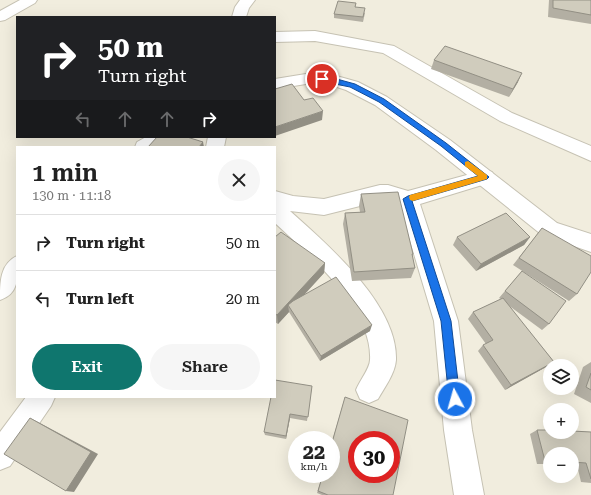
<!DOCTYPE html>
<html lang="en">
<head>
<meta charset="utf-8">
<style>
  body { margin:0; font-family:"Roboto Serif",serif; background:#f6f6f6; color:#222; height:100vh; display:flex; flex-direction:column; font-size:15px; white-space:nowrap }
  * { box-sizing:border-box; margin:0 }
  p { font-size:13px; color:#767676 }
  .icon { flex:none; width:22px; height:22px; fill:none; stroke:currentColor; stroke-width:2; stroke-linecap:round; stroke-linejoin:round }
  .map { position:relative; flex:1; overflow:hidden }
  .sheet { position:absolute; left:16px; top:146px; width:260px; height:252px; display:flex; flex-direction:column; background:#fff; border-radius:0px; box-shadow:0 4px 16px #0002 }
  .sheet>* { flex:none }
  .guide { position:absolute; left:16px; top:16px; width:260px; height:122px; border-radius:0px; box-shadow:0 4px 16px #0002; background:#202124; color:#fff; overflow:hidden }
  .controls { position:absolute; left:543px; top:359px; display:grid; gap:8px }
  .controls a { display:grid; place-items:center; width:36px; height:36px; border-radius:50%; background:#fff; box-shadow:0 4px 16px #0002; font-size:20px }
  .speed { position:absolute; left:288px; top:431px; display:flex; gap:8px; font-size:20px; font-weight:700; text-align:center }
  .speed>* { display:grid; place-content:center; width:52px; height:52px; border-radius:50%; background:#fff; box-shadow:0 4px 16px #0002; line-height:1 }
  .speed small { font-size:10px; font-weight:400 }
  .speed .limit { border:6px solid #d22; background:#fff; color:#111 }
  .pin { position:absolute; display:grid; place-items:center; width:34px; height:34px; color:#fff; margin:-17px; border:2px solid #fff; border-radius:50%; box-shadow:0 1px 4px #0007 }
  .me { position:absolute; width:44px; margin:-22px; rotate:354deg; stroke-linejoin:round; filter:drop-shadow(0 0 3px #0008) }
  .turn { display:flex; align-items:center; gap:14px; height:84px; padding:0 16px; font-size:18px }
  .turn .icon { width:52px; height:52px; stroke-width:2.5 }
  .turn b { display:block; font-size:28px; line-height:34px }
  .lanes { display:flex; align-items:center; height:38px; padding:0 16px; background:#0003; justify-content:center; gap:20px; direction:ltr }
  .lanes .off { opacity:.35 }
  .round { display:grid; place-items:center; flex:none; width:42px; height:42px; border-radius:21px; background:#f6f6f6 }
  .headline { display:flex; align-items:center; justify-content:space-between; height:68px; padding:0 16px }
  h1 { font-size:24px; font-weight:600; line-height:30px }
  .primary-button { display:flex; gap:8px; margin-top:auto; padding:8px 16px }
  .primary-button a { flex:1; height:46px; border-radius:24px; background:#0f766e; color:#fff; font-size:16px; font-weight:600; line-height:46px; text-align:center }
  .primary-button a+a { background:#f6f6f6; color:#222 }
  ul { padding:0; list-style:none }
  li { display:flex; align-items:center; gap:12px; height:56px; padding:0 16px; border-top:1px solid #e0e0e0 }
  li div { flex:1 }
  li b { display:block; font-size:15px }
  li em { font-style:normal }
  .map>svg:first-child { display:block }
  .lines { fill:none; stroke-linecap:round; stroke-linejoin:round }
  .minor-casing { stroke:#c6c2b3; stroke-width:2 }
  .major-casing { stroke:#c6c2b3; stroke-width:2 }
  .minor { fill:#fff; fill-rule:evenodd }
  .major { fill:#fff; fill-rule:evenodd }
  .wall { fill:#b3afa3 }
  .shaded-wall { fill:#928f84 }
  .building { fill:#d0ccbd; stroke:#928f84; fill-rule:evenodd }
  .route { fill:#1a73e8; stroke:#114b97 }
  .slow { fill:#f59e0b }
</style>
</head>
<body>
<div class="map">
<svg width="591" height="495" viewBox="0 0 591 495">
  <rect width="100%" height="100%" fill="#f1edde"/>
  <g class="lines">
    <defs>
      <path id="minor" d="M20,0H37L35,3L5,20L0,21V11Z
        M240,0H255L249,8L246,17H232L235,7Z
        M315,31L394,46L512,113L591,146V161L500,121L383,53L315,41L275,42V32Z
        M208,137H226L224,147H206Z
        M485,170L492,172L495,177L492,182L420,204L458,321L472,430L484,495H454L444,430L434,321L399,204L388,201H380L324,215L290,211C328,245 398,305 396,360C395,374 384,388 378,399L369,403L360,399L356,390C359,382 370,368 370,360C373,309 309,255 275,223V191L293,196L324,199L380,185H388L408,191Z
        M26,397H55L51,406L10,466L0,470V432Z"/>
      <path id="major" d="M312,73L333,75L358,82L387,97L450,140L557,223L591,234V252L542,235L436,150L375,105L346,90L331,85L312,83L275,89V79Z
        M146,137H170C163,150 148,147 135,147L137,142Z
        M17,256C17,275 21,293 0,300C0,282 0,264 17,256Z"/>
    </defs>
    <use href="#minor" class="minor-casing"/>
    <use href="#major" class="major-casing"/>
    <use href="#minor" class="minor"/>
    <use href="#major" class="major"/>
  </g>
  <path class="wall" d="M549,0H591V24L548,17Z
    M356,3L355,7L365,13L363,22L334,18V14Z
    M434,60L518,82L509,97L431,69Z
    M361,194L413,254L412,257L415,268L411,278L352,281L343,224L345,213L360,212L359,206Z
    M542,228L577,294L569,301L513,265Z
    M275,237L325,263L324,273L305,294L370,331L320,361L289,312L278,324L275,322Z
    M457,237H530L524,245L476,271L453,245Z
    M522,271L549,324L542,330L508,305L554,362L546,367L505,390L478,351L483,345L486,344L468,319L473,312L501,299L499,298Z
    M591,362V403L574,394L583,367Z
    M312,386L307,421L290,418L286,439L265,435L264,432Z
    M345,397L393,495H322L317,493L323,474H331V445Z
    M537,430L591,432V483L581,482L577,465H572V454H550V464H537L530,434Z"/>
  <path class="shaded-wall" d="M522,73L518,82L509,97L513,89Z
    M323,111L322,120L275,136V127Z
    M203,142L204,147H199Z
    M530,237L524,245L476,271L481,264Z
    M325,263L324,273L291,309L288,305L289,312L278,324L277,315Z
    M372,325L370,331L320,361L321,356Z
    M554,362L546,367L505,390L511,385Z
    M290,414V418L286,439V436Z
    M30,418L38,422L98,454L74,492L66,491Z"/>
  <path class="building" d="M553,0H591V15L553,8Z
    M338,1L356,3L355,7L365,8L363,17L334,14Z
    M445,46L522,73L513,89L434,60Z
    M292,84L304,100L313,98L323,111L275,127V89Z
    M157,137H187L203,142L199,147H148Z
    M398,192L413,254H412L415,268L354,272L345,213L365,212L361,194Z
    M506,213L530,237L481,264L457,237Z
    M542,228L591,256V272L577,294L519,258Z
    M281,232L325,263L277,315L275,314V237Z
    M522,271L566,301L549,324L505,291Z
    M336,277L372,325L321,356L288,305L293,301Z
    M503,298L554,362L511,385L483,345L493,340L473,312Z
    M591,373V390L586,387Z
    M275,380L312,386L308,417L290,414L286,436L264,432L271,397H275Z
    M345,397L408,420L393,495H328L318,491L323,474H331V446ZM357,440H391V474H357Z
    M30,418L91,452L66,491L4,454Z
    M537,430H550V432H572V431L591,432V479L586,463L572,462V454H550V461H545Z"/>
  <path class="route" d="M322,77L333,78L355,84L384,99L446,143L489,177L487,179L412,201L451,321L460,399L459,403L455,405L451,403L449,399L441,321L403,199L408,196L478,176L441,146L379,102L350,87L320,81L319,79Z"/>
  <path class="slow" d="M468,161L487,175V179L413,201L410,200L409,197L410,195L478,176L465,166V162Z"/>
</svg>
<div class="controls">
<a><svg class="icon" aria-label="layers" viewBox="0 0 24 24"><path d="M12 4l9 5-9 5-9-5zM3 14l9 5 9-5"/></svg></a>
<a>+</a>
<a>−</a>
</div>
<div class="speed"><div>22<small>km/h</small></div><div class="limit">30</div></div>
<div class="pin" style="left:322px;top:79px;background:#d93025"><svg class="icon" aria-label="arrive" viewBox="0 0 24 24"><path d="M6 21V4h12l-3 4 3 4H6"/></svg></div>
<svg class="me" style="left:455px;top:399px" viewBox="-20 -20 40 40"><circle r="17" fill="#1a73e8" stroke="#fff" stroke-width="3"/><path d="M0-11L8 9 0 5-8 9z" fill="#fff"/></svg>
<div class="guide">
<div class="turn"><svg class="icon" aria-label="right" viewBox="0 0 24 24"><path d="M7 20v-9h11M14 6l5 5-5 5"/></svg><div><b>50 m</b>Turn right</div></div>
<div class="lanes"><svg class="icon off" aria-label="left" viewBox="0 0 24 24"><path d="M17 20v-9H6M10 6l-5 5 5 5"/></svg><svg class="icon off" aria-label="ahead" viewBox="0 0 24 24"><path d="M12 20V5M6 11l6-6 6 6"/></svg><svg class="icon off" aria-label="ahead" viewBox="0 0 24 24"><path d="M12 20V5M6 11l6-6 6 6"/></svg><svg class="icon" aria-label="right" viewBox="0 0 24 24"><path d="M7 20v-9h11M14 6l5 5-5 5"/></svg></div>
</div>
<section class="sheet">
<div class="headline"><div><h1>1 min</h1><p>130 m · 11:18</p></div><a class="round"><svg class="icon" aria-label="close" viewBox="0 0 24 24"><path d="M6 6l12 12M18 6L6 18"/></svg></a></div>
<ul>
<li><svg class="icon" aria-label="right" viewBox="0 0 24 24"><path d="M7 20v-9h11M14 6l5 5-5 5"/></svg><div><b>Turn right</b></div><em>50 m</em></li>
<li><svg class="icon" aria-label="left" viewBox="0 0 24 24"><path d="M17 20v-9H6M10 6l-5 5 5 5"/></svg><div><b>Turn left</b></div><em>20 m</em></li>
</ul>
<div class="primary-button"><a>Exit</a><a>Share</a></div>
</section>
</div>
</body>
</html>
